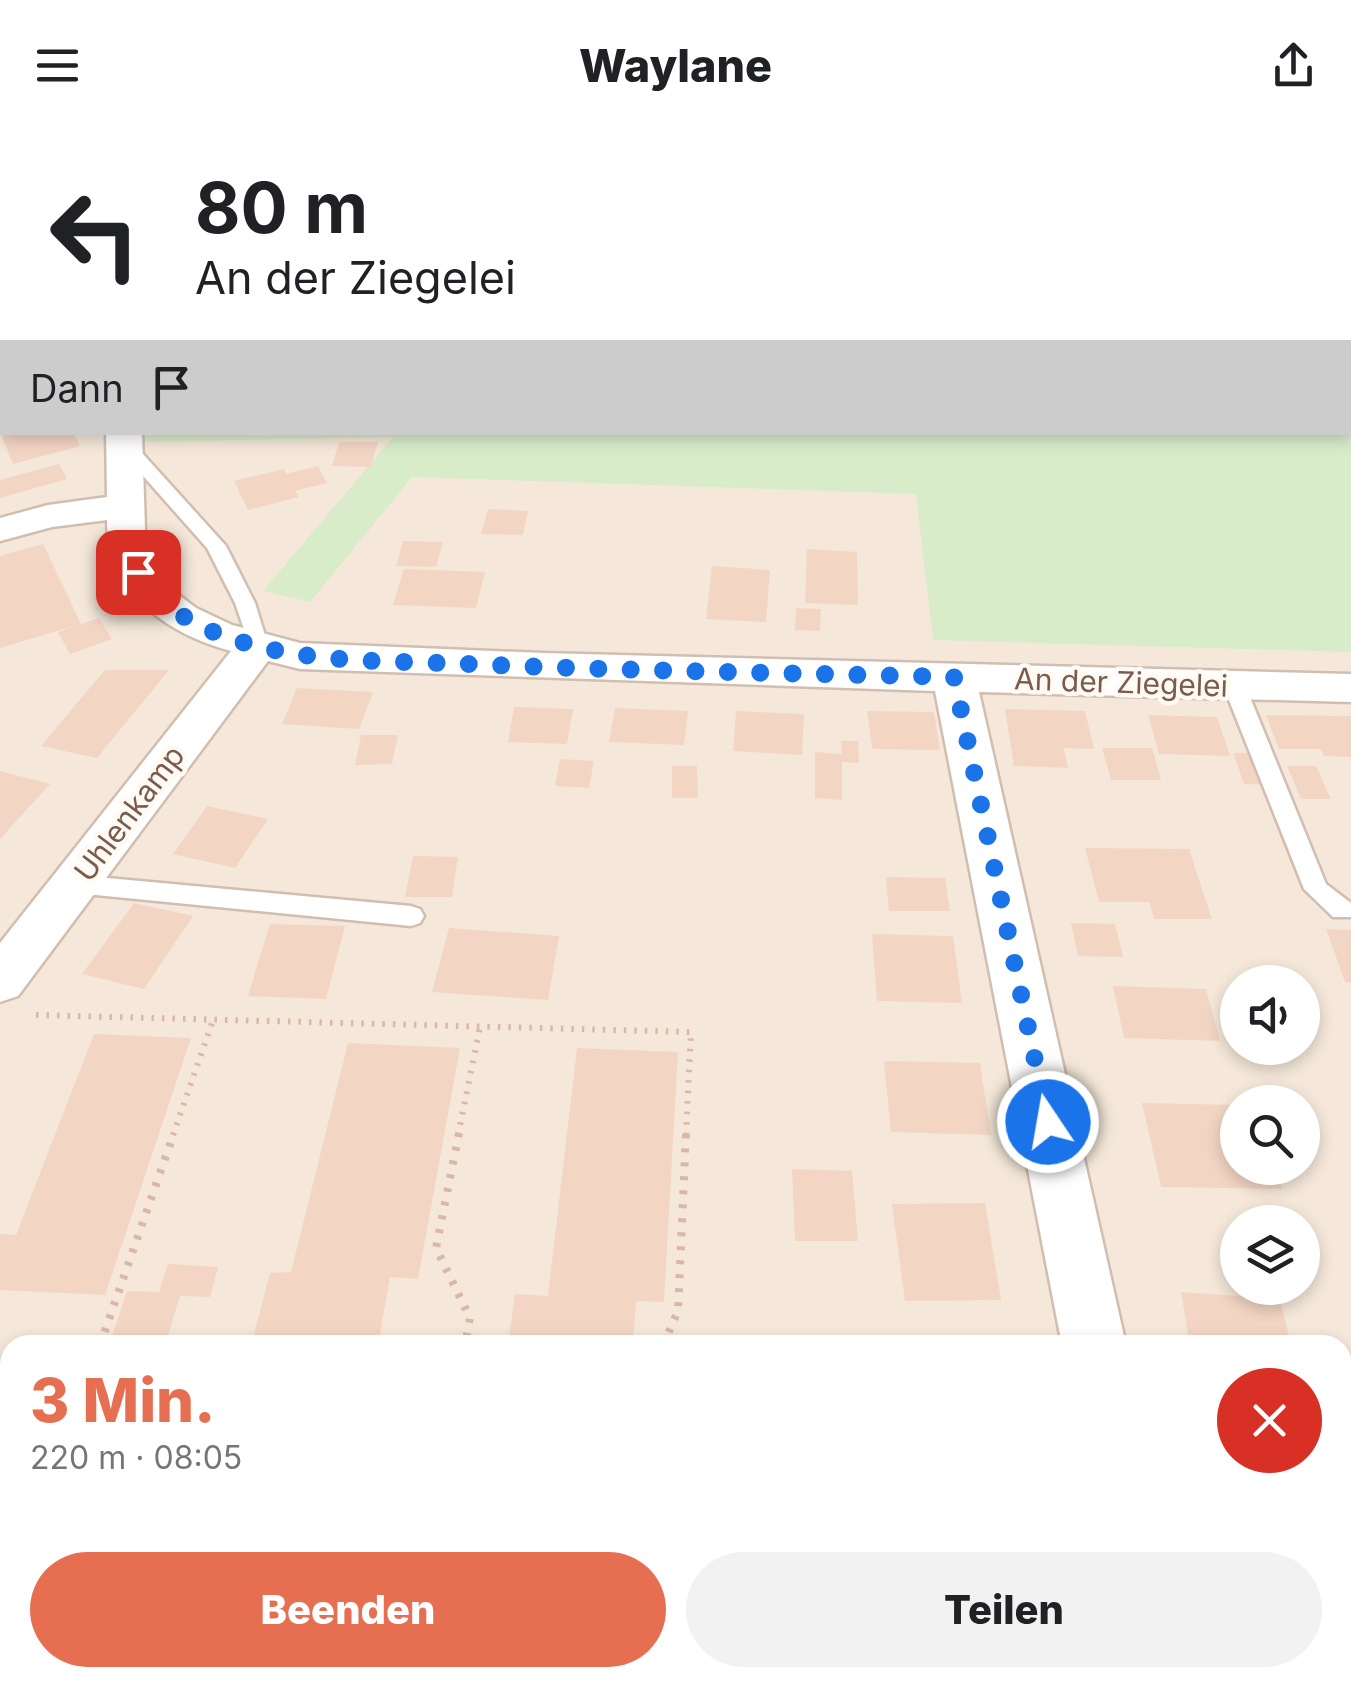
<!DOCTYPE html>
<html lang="de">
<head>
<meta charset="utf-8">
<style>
  body { margin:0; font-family:Inter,sans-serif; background:#f2f2f2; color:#202124; height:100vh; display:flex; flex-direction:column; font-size:38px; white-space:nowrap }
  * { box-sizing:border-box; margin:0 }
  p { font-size:32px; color:#757577 }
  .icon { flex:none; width:55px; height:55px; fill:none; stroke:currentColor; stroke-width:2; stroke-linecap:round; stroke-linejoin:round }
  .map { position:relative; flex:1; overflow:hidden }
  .side { position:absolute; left:0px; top:1205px; width:1352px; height:352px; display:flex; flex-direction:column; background:#fff; border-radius:30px 30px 0 0; box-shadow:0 5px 15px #0003 }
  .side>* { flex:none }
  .hud { position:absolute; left:0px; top:0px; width:1352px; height:305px; box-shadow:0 5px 15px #0003; background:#fff; color:#202124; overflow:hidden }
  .controls { position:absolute; left:1220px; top:835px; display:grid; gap:20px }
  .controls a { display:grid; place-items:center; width:100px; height:100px; border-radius:50%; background:#fff; box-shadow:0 5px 15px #0003; font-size:50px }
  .pin { position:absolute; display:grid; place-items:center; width:85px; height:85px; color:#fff; margin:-42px; border-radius:20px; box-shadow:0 5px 15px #0006 }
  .me { position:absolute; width:110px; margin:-55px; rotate:348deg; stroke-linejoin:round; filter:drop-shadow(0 0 8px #0008) }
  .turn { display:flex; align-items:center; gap:35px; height:210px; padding:0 30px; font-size:45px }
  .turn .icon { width:130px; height:130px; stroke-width:2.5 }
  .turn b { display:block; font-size:70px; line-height:85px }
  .then { display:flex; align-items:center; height:95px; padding:0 30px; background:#0003; gap:20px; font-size:38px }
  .round { display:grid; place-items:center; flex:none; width:105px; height:105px; border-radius:52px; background:#f2f2f2 }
  .overview { display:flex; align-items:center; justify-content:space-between; height:170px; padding:0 30px }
  h1 { font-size:60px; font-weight:800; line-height:75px; color:#e76f51 }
  .action { display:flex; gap:20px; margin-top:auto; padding:20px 30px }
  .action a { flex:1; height:115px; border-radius:60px; background:#e76f51; color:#fff; font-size:40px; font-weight:800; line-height:115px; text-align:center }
  .action a+a { background:#f2f2f2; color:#202124 }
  header { display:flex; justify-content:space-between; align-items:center; height:130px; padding:0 30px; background:#fff; font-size:45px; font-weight:800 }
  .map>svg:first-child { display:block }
  .residential { fill:#f5e8da; fill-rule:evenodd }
  .education { fill:#f3e8fa }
  .green { fill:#d8ecc9 }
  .building { fill:#f3d5c3 }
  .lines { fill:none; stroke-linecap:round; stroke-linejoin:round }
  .lane-casing { stroke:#d1beb0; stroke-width:5 }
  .street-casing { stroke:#d1beb0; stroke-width:5 }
  .path-far1 { stroke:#d9b8a5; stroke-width:6; stroke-dasharray:2.5 8; stroke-linecap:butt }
  .path { stroke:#d9b8a5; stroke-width:8; stroke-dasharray:4 10; stroke-linecap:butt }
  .lane { fill:#fff; fill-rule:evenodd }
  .street { fill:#fff; fill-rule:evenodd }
  .route { stroke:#1a73e8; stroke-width:18; stroke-dasharray:0 32.4 }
  .labels { text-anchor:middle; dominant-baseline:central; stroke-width:9; stroke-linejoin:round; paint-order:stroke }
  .street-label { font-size:30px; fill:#7a5c4d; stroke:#fffaf3 }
</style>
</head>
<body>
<header><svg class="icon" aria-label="menu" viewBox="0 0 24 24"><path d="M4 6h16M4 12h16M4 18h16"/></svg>Waylane<svg class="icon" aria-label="share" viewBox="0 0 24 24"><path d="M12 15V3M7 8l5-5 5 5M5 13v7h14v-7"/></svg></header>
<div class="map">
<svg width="1351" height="1557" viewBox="0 0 1351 1557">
  <rect width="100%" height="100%" fill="#fdf6ec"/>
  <path class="residential" d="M1351,47V1557H0V139L2,302H1350ZM1238,852H1302V918H1238ZM1238,972H1302V1038H1238ZM1238,1092H1302V1158H1238ZM10,1215H1342V1548H10Z"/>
  <path class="education" d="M205,0H661L201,2Z
    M731,0H1351V35L1350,2Z"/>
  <path class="green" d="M1351,275V522L933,510L916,364L412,347L310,472L263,461L393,307L142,312L137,303L1350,302Z"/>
  <path class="building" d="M0,302H73L80,316L13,334Z
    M339,312H378L371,337L332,336Z
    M59,334L67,349L0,368V350Z
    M318,336L327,353L295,361L299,367L248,380L234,351L284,339L286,344Z
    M488,379L528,381L523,405L481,404Z
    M403,411L443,412L436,437L396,436Z
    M43,414L81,494L99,488L112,509L70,524L58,502L77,495L0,518V426Z
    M807,419L857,422L858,475L805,473Z
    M712,436L770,440L766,492L706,489Z
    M404,439L485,442L476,478L393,475Z
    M796,478L821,479L820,501L795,500Z
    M105,540H169L97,628L41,616Z
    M297,558L373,562L359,599L282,594Z
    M514,577L573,579L567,614L508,612Z
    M615,578L688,581L684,615L609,612Z
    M1005,579L1085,581L1094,619L1064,618L1068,638L1014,636Z
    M736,581L804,584L802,625L733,621Z
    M867,581L934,582L940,620L872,619Z
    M1148,585L1217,587L1230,626L1159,624Z
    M1266,585L1351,586V627L1324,626L1321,619H1279Z
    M361,605H398L392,634L355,635Z
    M841,611H858L859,633L842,632V670L815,668V622L842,624Z
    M1102,618H1152L1161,650H1111Z
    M1233,623H1257L1269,655L1244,654Z
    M560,629L594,631L589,658L555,656Z
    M672,636H697L698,668H672Z
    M1287,636H1316L1331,669H1301Z
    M0,641L50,654L0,709Z
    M207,676L268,689L235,738L173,724Z
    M1085,718L1189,719L1212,789H1154L1149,772H1099Z
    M413,726L458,727L452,767H405Z
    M886,747L945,748L950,781H889Z
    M134,773L193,786L144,859L82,844Z
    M1071,793L1115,794L1123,827L1078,826Z
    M270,794L345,796L326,869L248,866Z
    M449,798L559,806L548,870L432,862Z
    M1326,799L1351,800V852H1345Z
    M872,804L953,806L962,873L877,871Z
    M1113,856L1206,859L1220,911L1124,908Z
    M94,904L191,908L105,1165L0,1160V1104L16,1105Z
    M348,913L460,918L418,1149L390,1147L378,1215H251L270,1143L291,1142Z
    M577,918L678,922L664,1172L636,1171L633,1215H508L515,1164L548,1166Z
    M884,931L980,933L991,1005L891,1002Z
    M1142,973L1238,975V1038H1275L1282,1059L1161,1057Z
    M792,1039L852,1041L858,1111H795Z
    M985,1073L1001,1170L905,1171L892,1074Z
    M168,1134L218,1137L210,1167L180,1166L165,1215L110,1212L127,1161L159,1162Z
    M1181,1162L1280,1169L1291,1215H1190Z
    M0,1254H10V1308L0,1307Z
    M1342,1326L1351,1327V1445H1342Z
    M0,1416H10V1517L0,1516Z
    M757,1548H881V1557H768L756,1556Z"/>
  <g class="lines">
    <defs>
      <path id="lane" d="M127,312L133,313L226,416L255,473L268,515L265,520H251L235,473L207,418L121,321V313Z
        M1234,548L1245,555L1326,754L1351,773V787H1333L1304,759L1223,555Z
        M75,745L411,776L420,779L424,786L420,793L411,796L75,763L66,760L63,754L66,748Z"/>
      <path id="street" d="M0,84L2,85V106L0,105Z
        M1350,103H1351V121H1350Z
        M2,194V214L0,215V195Z
        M1350,243H1351V263H1350Z
        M106,302H142L145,400L157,441L171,459L196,478L232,495L300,513L543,523L1351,544V572L979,562L1126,1215H1062L935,561L300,539L268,531L18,866L0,872V813L231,521C168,504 107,463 107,390L52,397L0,411V388L48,375L107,367Z
        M1342,1506H1351V1557H1311L1307,1548H1342Z
        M1095,1548H1178L1174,1557H1091Z"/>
    </defs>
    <use href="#lane" class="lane-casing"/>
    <use href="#street" class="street-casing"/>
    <path class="path-far1" d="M36,885L691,902L686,1005
      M173,1005L213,890
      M458,1005L480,897"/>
    <path class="path" d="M459,1003L436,1118L470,1188L465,1215
      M100,1215L174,1003
      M663,1215L678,1181L686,1003
      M0,1334H10"/>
    <use href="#lane" class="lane"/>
    <use href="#street" class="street"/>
  </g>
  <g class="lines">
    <path class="route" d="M138,442C159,470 181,489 214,502C294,535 385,530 469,534C631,541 792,543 954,547L1048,992"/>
  </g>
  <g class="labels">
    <g class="street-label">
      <text transform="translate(1121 552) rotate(2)">An der Ziegelei</text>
      <text transform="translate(129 683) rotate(-53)">Uhlenkamp</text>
    </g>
  </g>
</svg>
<div class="controls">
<a><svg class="icon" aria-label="sound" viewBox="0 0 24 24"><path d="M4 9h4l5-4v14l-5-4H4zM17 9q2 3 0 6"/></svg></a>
<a><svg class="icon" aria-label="search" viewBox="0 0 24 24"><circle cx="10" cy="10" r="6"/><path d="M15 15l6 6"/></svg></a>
<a><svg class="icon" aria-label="layers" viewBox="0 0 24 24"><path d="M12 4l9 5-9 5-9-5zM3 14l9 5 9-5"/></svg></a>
</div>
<div class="pin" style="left:138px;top:442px;background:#d93025"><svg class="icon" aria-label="arrive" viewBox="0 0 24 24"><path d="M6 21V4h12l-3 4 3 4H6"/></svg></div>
<svg class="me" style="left:1048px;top:992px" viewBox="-20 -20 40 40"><circle r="17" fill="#1a73e8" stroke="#fff" stroke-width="3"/><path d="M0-11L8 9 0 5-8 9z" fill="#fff"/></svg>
<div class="hud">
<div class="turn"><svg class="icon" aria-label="left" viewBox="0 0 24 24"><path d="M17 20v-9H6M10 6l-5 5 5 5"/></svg><div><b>80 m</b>An der Ziegelei</div></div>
<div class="then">Dann<svg class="icon" aria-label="arrive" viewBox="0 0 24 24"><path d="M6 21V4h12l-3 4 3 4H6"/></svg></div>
</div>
<section class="side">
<div class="overview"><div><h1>3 Min.</h1><p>220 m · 08:05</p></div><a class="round" style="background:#d93025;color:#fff"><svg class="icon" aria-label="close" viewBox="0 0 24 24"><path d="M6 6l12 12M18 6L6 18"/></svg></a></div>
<div class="action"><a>Beenden</a><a>Teilen</a></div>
</section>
</div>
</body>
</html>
